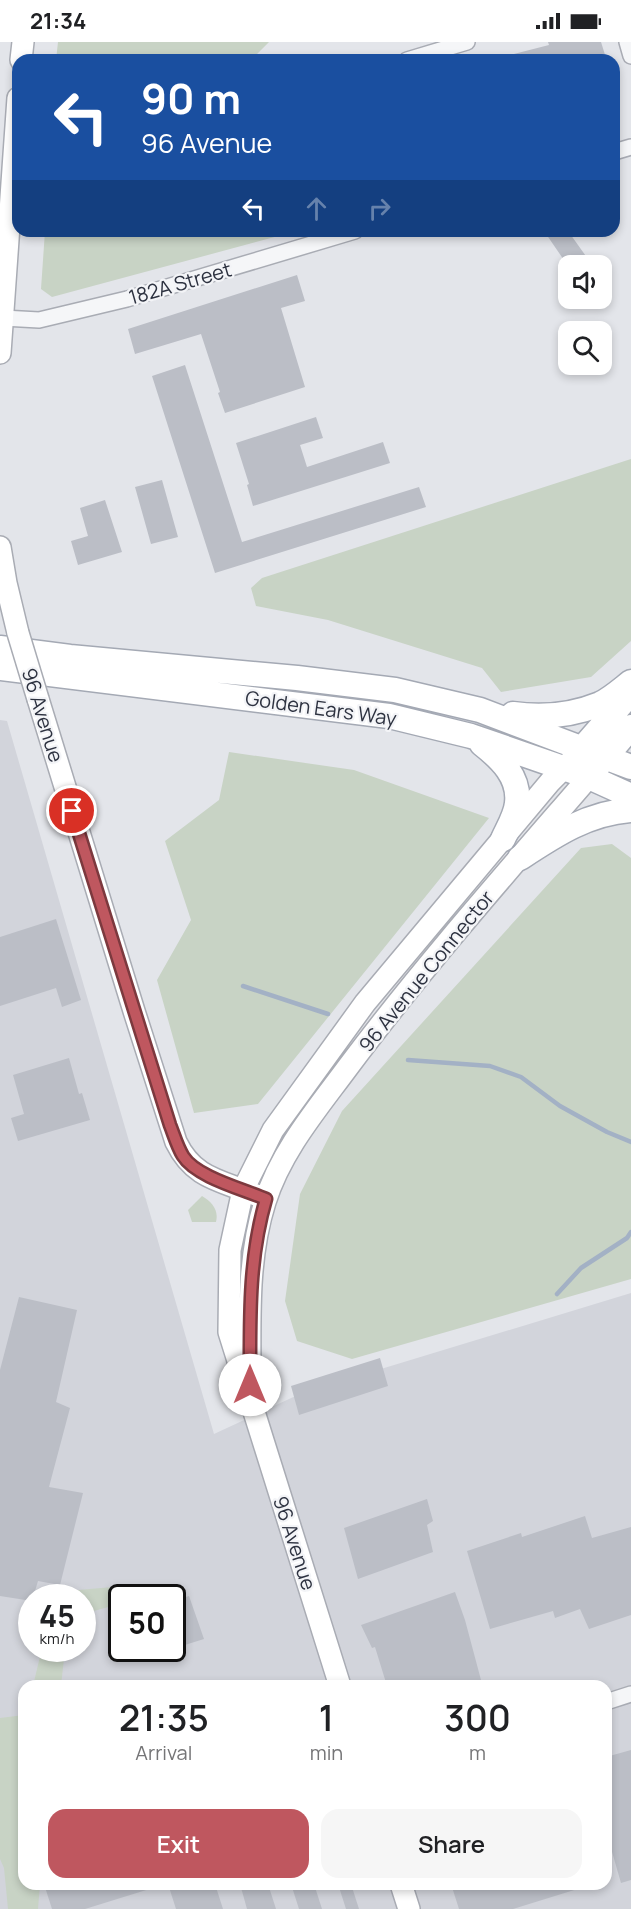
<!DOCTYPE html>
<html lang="en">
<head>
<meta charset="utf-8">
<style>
  body { margin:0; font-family:Manrope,sans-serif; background:#f6f6f6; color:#202124; height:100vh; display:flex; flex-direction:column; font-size:22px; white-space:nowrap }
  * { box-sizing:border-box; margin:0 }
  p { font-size:20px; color:#757577 }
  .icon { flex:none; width:33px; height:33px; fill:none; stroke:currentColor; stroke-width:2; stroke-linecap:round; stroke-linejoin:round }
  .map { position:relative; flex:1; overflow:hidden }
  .panel { position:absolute; left:18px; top:1638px; width:594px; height:210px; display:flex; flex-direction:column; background:#fff; border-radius:18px; box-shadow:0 3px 9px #0003 }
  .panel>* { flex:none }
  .hud { position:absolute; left:12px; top:12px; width:608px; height:183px; border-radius:18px; box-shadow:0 3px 9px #0003; background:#1a4fa0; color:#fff; overflow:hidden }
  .buttons { position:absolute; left:558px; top:213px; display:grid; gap:12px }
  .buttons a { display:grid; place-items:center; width:54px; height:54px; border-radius:12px; background:#fff; box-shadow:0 3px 9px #0003; font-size:30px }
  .speed { position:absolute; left:18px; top:1542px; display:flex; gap:12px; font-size:30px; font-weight:700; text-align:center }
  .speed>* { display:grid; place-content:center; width:78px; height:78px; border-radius:50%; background:#fff; box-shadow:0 3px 9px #0003; line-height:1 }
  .speed small { font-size:15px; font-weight:400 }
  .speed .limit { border:3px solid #111; border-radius:9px; background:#fff; color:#111 }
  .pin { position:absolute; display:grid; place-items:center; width:51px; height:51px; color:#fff; margin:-26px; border:3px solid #fff; border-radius:50%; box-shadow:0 2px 6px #0007 }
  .me { position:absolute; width:66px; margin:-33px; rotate:0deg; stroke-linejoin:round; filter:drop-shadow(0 0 4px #0008) }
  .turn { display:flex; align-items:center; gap:21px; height:126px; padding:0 30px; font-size:27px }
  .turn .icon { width:78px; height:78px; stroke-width:2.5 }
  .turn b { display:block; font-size:42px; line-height:51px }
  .lanes { display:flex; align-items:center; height:57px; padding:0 30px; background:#0003; justify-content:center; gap:30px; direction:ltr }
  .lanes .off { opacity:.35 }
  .eta { display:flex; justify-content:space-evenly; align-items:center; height:102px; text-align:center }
  .eta b { font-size:36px; font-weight:600; line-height:42px }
  .primary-button { display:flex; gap:12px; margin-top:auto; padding:12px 30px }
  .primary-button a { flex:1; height:69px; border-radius:18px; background:#bf575f; color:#fff; font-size:24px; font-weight:600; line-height:69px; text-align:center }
  .primary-button a+a { background:#f6f6f6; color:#202124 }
  .status { display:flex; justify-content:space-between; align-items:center; height:42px; padding:0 30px; background:#fff; direction:ltr }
  .status svg { height:16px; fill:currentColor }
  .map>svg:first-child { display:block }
  .built { fill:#d2d4db; fill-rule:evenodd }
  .green { fill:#c8d3c5 }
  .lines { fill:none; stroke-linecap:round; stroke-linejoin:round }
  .stream { stroke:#a3b1c5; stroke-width:4.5 }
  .building { fill:#bbbec6 }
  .street-casing { stroke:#a9acb4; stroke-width:18 }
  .secondary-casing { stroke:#a9acb4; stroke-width:24 }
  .primary-casing { stroke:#a4a9b4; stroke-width:27 }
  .street { stroke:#f5f6f8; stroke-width:15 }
  .secondary { stroke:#fff; stroke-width:21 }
  .primary { stroke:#fff; stroke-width:24 }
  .secondary-bridge-casing { stroke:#a9acb4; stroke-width:24; stroke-linecap:butt }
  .secondary-bridge { stroke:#fff; stroke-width:21 }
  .route-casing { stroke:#7c393e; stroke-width:15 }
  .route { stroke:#bf575f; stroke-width:10 }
  .labels { text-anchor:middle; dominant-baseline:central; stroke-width:4.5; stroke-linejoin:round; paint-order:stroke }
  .street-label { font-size:20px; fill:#2d3240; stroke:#f3f4f7 }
</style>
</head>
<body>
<div class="status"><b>21:34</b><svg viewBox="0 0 49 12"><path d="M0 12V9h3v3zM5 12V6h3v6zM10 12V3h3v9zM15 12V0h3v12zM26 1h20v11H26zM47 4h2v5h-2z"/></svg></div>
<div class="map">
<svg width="631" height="1867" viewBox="0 0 631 1867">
  <rect width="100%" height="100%" fill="#e3e5ea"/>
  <path class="built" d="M0,678L7,679L214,1392L302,1351L631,1251V1867H0ZM32,1556H82V1606H32ZM122,1556H172V1606H122ZM24,1644H606V1842H24Z"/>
  <path class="green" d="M58,0H269L251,18H56Z
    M45,189H297L52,255L41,247Z
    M631,417V599L591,635L501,650L482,626L328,578L256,564L251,546L262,536Z
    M229,710L354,728L489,776L258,1062L194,1071L157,938L191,878L165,799L219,758Z
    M612,802L631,816V1237L352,1317L297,1299L285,1259L300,1152L342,1069L581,806Z
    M202,1154C212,1160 219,1168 216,1180H192L188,1168Z
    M136,1543L125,1555L122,1556L119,1562L83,1572L82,1556L53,1555L55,1550Z
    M42,1606L65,1607L61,1644H33Z
    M24,1673V1842H40L38,1867H8L4,1826L0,1817V1676Z"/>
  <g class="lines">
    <path class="stream" d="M243,944L328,972
      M408,1018L490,1024L521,1035L560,1064L607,1090L631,1100
      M557,1252L581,1226L627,1196L631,1190"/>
  </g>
  <path class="building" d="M548,0H601L606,16L599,18H507L506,14L549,3Z
    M544,189H568L593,224H568Z
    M297,233L305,259L281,266L305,345L225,371L218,351L220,350L201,292L135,312L128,287Z
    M185,323L242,500L419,445L426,465L215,531L152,334Z
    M316,375L323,396L300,403L307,425L383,400L390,421L253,464L247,443L249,442L236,401Z
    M162,438L178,495L151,502L135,445Z
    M105,458L122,510L78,523L71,499L88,494L80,466Z
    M56,877L81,958L62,965L56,946L0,964V895Z
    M69,1016L79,1052L82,1051L90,1078L18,1099L11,1076L24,1072L13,1033Z
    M19,1255L77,1268L56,1360L70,1366L49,1445L83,1451L60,1543L38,1539L32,1559L0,1554V1328Z
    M380,1316L388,1344L299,1373L291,1344Z
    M427,1457L433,1479L427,1483L433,1510L358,1537L344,1486Z
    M585,1474L592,1496L631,1485V1573L589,1587L580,1567L555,1576L553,1569L490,1587L467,1509L521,1491L522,1495Z
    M455,1550L465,1578L481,1638L462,1644H387L375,1605L372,1606L361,1583Z
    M189,1554L204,1597L172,1607V1559Z
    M129,1606H167L168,1609L134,1620Z
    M631,1708V1838L621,1841L606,1789V1715Z
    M44,1842H155L156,1845L85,1867H52Z
    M168,1842H215L223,1867H176Z
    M240,1842H268L276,1867H247Z
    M291,1842H314L322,1867H299Z
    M338,1842H351L359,1867H346Z
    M451,1842H584V1845L513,1867H459Z"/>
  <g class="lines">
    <defs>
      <path id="street" d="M627,0L631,14
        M407,18L467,0
        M614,110L631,105
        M3,276L39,278L127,257L355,189
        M606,1660L631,1652"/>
      <path id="secondary" d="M21,18L23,0
        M0,311L18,56
        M0,505L6,541L18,591
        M38,657L134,969L176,1100C194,1137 220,1138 256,1153
        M250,1335C250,1277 247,1217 265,1160C281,1109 317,1067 348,1025C423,925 507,830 589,735
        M340,1644L229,1290L230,1208L243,1148L273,1088L365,961L550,740L564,726
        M401,1842L409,1867"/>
      <path id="primary" d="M0,606L70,615L297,636L395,648L480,668L631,725
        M0,626L389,674L471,694L589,735L631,754
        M513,672C542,676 573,673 600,662C611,657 622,647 631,640
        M482,702C501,717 520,735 517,761C516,773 508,786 503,797
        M574,716L630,652
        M596,726L631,685
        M520,816C555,793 588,771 631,768"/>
    </defs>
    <use href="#street" class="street-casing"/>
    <use href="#secondary" class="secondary-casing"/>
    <use href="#primary" class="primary-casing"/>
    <use href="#street" class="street"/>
    <use href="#secondary" class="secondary"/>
    <use href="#primary" class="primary"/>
    <defs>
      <path id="secondary-bridge" d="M18,591L38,657"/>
    </defs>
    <use href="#secondary-bridge" class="secondary-bridge-casing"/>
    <use href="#secondary-bridge" class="secondary-bridge"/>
  </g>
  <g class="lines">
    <defs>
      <path id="route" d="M72,769L170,1083C174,1093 177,1104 183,1114C196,1135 243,1147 266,1157C248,1218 250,1280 250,1343"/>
    </defs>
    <use href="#route" class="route-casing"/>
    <use href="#route" class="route"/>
  </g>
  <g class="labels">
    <g class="street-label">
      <text transform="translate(180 241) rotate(-16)">182A Street</text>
      <text transform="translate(321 666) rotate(8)">Golden Ears Way</text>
      <text transform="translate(43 673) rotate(73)">96 Avenue</text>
      <text transform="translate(426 929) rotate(-51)">96 Avenue Connector</text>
      <text transform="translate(295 1501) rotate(72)">96 Avenue</text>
    </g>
  </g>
</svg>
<div class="buttons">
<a><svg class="icon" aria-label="sound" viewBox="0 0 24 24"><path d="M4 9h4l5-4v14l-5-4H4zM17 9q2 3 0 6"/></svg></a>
<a><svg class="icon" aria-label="search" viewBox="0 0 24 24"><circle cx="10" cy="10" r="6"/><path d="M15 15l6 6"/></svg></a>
</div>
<div class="speed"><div>45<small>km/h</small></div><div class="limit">50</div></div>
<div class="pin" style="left:72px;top:769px;background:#d93025"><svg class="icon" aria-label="arrive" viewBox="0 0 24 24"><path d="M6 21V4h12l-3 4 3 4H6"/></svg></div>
<svg class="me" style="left:250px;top:1343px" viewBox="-20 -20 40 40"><circle r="19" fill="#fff"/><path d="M0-13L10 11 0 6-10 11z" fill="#bf575f"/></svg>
<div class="hud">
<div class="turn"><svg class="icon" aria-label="left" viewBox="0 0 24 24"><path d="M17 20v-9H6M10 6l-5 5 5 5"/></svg><div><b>90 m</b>96 Avenue</div></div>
<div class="lanes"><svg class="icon" aria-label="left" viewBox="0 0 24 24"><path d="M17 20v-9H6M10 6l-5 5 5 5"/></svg><svg class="icon off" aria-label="ahead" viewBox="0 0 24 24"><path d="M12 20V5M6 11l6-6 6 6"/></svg><svg class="icon off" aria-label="right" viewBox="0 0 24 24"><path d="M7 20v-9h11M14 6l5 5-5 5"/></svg></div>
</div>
<section class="panel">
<div class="eta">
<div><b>21:35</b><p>Arrival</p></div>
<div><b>1</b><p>min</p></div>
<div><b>300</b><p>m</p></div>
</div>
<div class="primary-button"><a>Exit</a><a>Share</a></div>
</section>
</div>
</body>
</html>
